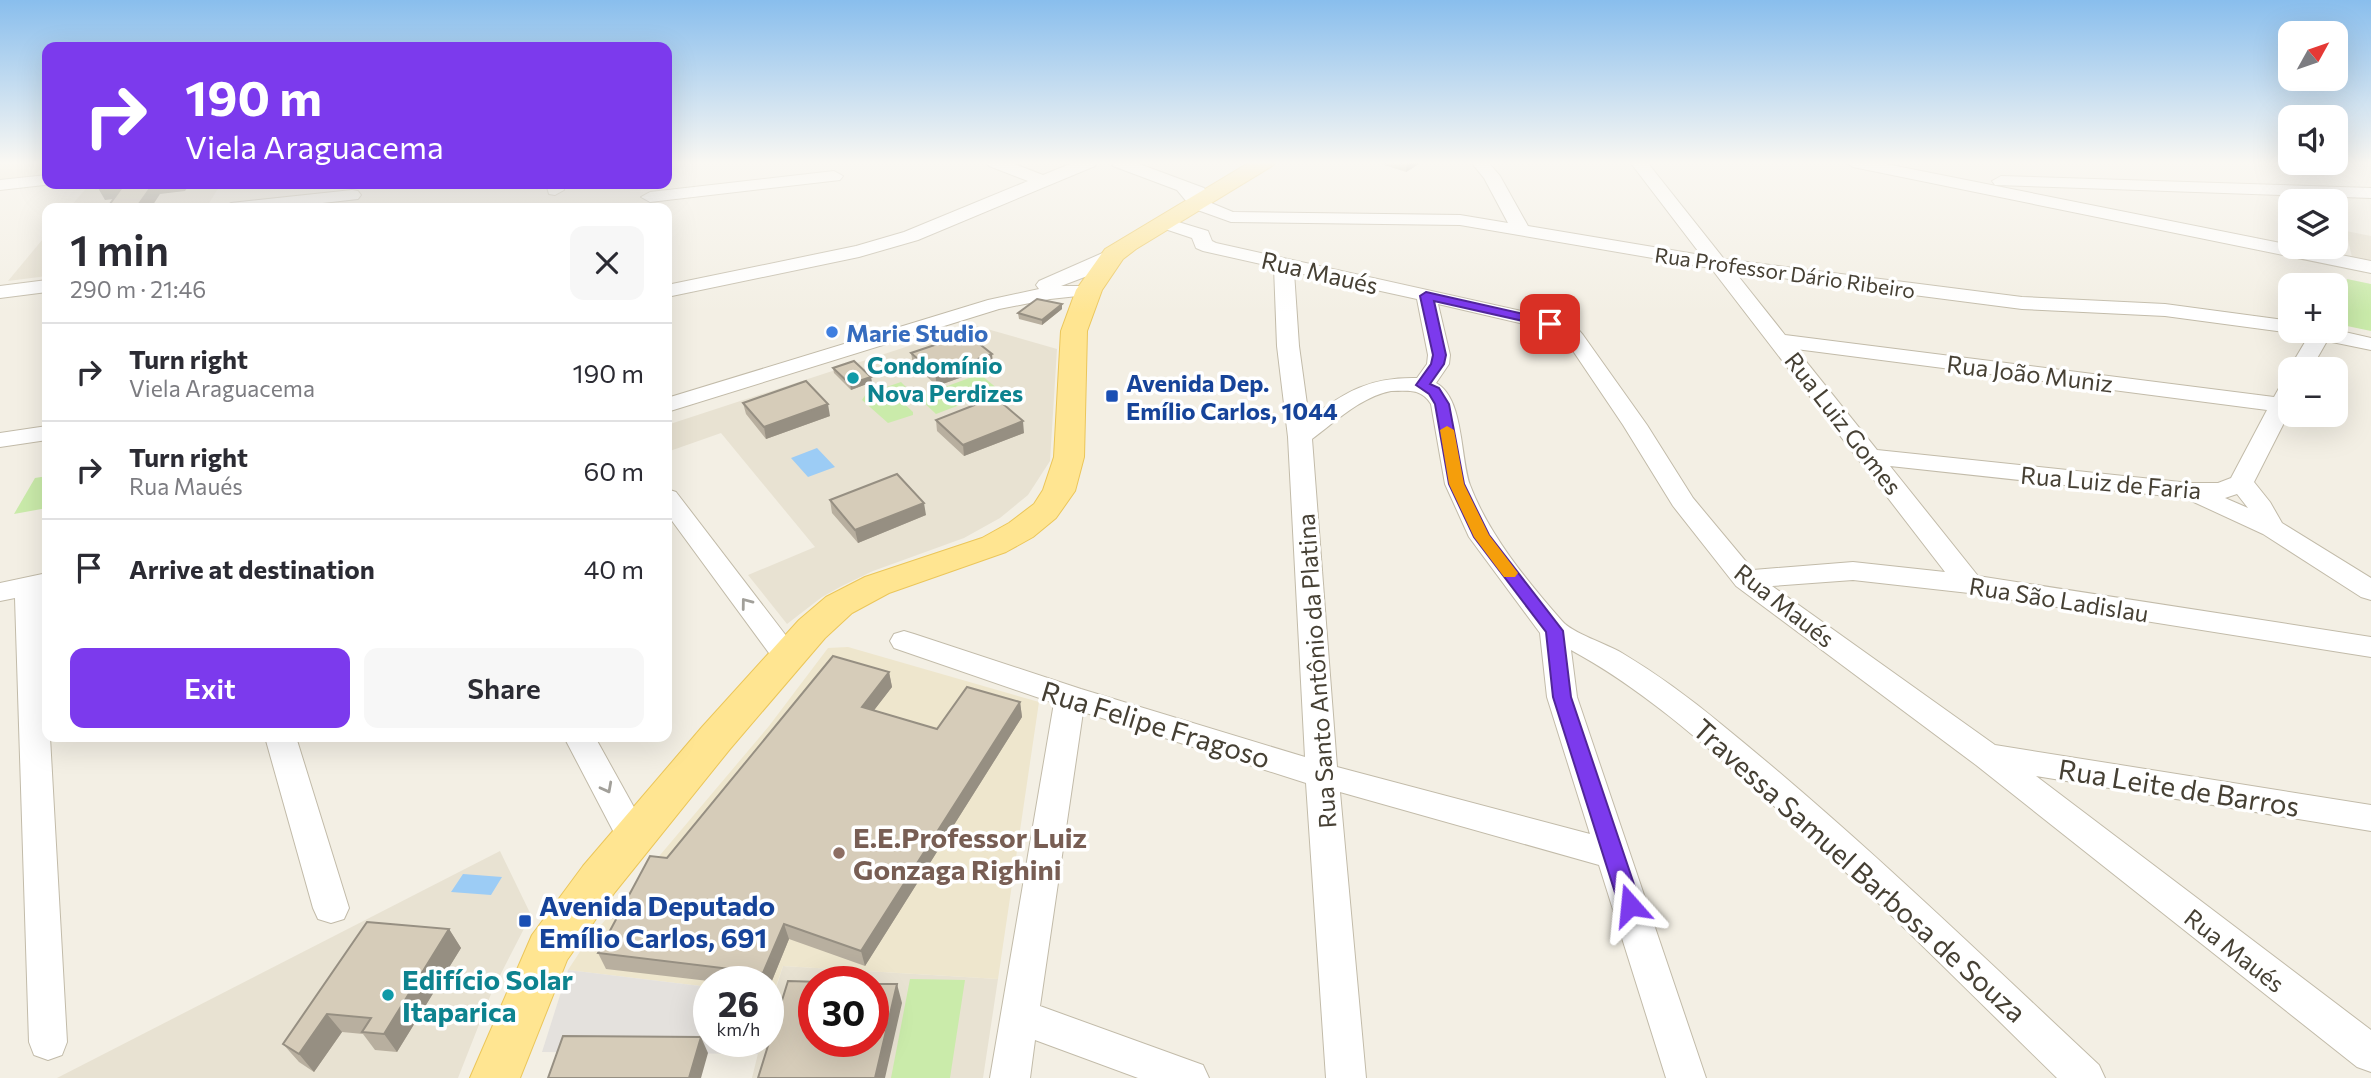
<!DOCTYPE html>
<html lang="en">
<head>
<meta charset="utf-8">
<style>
  body { margin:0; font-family:Commissioner,sans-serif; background:#f7f7f7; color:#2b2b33; height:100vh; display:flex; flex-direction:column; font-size:26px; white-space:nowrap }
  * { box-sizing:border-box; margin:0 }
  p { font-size:23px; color:#7c7c81 }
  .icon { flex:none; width:38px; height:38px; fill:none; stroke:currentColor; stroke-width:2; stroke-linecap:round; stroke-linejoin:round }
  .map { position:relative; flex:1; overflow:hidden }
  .drawer { position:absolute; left:42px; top:203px; width:630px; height:539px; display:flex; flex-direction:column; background:#fff; border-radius:14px; box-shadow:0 7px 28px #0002 }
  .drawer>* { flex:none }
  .banner { position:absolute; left:42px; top:42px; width:630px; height:147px; border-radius:14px; box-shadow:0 7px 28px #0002; background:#7c3aed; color:#fff; overflow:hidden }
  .needle { width:46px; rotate:50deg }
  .controls { position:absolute; left:2278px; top:21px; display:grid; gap:14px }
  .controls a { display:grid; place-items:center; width:70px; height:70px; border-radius:14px; background:#fff; box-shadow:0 7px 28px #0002; font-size:35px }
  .speed { position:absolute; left:693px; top:966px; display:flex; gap:14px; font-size:35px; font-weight:700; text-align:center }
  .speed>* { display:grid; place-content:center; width:91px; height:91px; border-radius:50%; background:#fff; box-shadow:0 7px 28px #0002; line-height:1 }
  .speed small { font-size:18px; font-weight:400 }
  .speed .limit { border:10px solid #d22; background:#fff; color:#111 }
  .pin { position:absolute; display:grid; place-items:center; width:60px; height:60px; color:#fff; margin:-30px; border-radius:14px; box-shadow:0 4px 10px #0006 }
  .me { position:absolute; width:77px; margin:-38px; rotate:342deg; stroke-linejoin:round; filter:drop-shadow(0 0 5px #0008) }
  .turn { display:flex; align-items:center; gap:24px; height:147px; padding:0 28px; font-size:32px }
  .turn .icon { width:91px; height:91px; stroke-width:2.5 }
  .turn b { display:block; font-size:49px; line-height:60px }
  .round { display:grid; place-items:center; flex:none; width:74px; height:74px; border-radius:14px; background:#f7f7f7 }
  .headline { display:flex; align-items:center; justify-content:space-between; height:119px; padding:0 28px }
  h1 { font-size:42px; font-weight:600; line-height:52px }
  .primary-button { display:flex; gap:14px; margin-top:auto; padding:14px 28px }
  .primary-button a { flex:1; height:80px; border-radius:14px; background:#7c3aed; color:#fff; font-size:28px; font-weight:600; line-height:80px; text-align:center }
  .primary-button a+a { background:#f7f7f7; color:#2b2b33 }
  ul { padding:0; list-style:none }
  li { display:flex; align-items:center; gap:21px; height:98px; padding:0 28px; border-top:2px solid #e1e1e2 }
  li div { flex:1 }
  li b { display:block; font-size:26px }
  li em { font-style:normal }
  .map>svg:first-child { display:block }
  .residential { fill:#e8e2d2; fill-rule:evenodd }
  .education { fill:#eee6cd }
  .green { fill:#caebaa }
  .parking { fill:#e4e1dd }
  .water { fill:#9cccf5 }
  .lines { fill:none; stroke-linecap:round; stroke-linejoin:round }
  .minor-casing { stroke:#c2bba9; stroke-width:2 }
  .major-casing { stroke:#ebc65a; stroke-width:2 }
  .minor { fill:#fff; fill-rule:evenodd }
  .major { fill:#ffe591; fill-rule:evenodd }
  .wall { fill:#b8af9f }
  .shaded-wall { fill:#968f82 }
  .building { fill:#d6ccb9; stroke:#968f82; stroke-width:2 }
  .oneway { stroke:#a2a09a }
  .route { fill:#7c3aed; stroke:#51269a; stroke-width:2 }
  .slow { fill:#f59e0b }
  .shop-dot { fill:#3f7fe0; stroke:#fff; stroke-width:2.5 }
  .culture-dot { fill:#0f9aa8; stroke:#fff; stroke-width:2.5 }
  .transit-dot { fill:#1a4fb4; stroke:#fff; stroke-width:2.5 }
  .education-dot { fill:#8d6e63; stroke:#fff; stroke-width:2.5 }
  .labels { text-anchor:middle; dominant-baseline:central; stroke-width:7; stroke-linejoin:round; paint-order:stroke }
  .far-street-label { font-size:21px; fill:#464034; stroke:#fff }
  .street-label { font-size:24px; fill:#464034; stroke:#fff }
  .shop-label { font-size:24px; font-weight:bold; fill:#366cbe; stroke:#fff; text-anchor:start }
  .culture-label { font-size:24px; font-weight:bold; fill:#0d838f; stroke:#fff; text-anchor:start }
  .transit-label { font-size:24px; font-weight:bold; fill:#164399; stroke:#fff; text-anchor:start }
  .near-street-label { font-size:28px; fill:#464034; stroke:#fff }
  .near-education-label { font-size:28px; font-weight:bold; fill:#785e54; stroke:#fff; text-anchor:start }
  .near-transit-label { font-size:28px; font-weight:bold; fill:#164399; stroke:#fff; text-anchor:start }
  .near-culture-label { font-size:28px; font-weight:bold; fill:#0d838f; stroke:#fff; text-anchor:start }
</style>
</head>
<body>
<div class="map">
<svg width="2371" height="1078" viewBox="0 0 2371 1078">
  <rect width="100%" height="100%" fill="#f3efe4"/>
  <path class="residential" d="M90,184H221L206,208H69Z
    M2346,231L2371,236V260L2352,257Z
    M47,234V276L8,281Z
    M973,325L1057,349L1050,461L1028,495L1000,518L964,538L873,571L842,586L822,597L787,624L748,575L815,547L721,433L667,452V425Z
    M500,851L531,915L493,989L458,1078H57Z
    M783,966L998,979L983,1078H752L761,1041H768V1013ZM814,982H873V1041H814Z"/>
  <path class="education" d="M0,162H47V175L0,180Z
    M848,647L1039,702L998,979L783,966L773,995H768V982H709V987L568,970L585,944L769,726L828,648Z"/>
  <path class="green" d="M2347,279L2371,284V331L2347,326Z
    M980,374L999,390L936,414L918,397Z
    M901,382L911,392L898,398L913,412V415L888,423L862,400L866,394Z
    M47,476V508L14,514L35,478Z
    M910,979L965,980L950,1078H891Z"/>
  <path class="parking" d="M568,970L709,987V1041H761L758,1054L542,1052Z"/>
  <path class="water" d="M817,448L835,467L808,477L791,458Z
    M463,874L502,877L491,895L451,892Z"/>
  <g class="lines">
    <defs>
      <path id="minor" d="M987,162H1009L1043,175L1075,162H1097L1095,166L918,240L859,257L667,297V285L856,246L904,232L1028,181L989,166Z
        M1111,162H1134L1204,188L1207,192L1201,196L1204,200L1233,212L1460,215L1508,223L1484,178L1471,162H1488L1500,176L1528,226L1701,255L1630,162H1647L1724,259L2022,297L2165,304L2291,321V331L2336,330L2371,338V350L2327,341L2311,369H2291V371L2289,369L2308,337L2299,331L2291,333L2165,316L2022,309L1735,272L1785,335L2274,397L2283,381L2291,379V409L2254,482L2270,502L2282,523L2371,578V600L2361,597L2263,534L2185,498L1890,466L1978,576L2371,637V657L1969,593L1853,580L1772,586L1995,745L2371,805V831L2036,776L2371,1030V1072L2357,1067L1976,765L1736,586L1673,506L1623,425L1563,336L1533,326L1438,304L1450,355L1449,364L1436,383C1464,398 1460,457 1470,485C1489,535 1527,581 1562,621C1572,633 1607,644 1622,653C1657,674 1690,698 1721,724C1853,831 1975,949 2099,1065L2105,1078H2057C1961,984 1866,888 1765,798C1704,744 1643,689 1571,650L1577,697L1706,1078H1666L1599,865L1340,792L1366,1078H1326L1306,783L1083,712L1040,1006L1203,1065L1209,1078H1138L1035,1040L1030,1078H990L1054,703L894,648L890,641L894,634L904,631L914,634L1081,689L1305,757L1288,437L1277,346L1274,267L1203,251L1196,248L1192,238L1159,227L1156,223L1159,219L1165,218L1208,231L1212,241L1216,243L1539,315L1577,328L1583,335L1647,425L1693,498L1753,570L1853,562L1945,572L1711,268L1460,225L1231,222L1192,208L1177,190L1113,166ZM1294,272L1417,299L1428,355L1427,364L1417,378C1370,377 1346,391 1309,419L1299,346ZM1796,349L2267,410L2231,478L2218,483H2190L1877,450ZM1391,391C1408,391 1421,388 1431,404L1445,484L1469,537L1540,633L1547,697L1590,834L1337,767L1312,439C1336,421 1361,397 1391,391ZM2237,494L2248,508L2225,498Z
        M1845,162H1876L2371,261V273L1853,167Z
        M834,171L843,176L840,180L650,202L641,197L650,192Z
        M47,175V184H53L0,190V180Z
        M2001,176L2371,188V198L1995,185L1992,181Z
        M546,184H563L564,190L555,195L549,194Z
        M352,190L358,191L361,195L358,199L278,208H222L231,203Z
        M1114,248L1121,250L1124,254L1121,258L1090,275L1061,286H1096L1099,290L1096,294L1050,299L999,309L667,412V398L988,300L1039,289L1036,285L1039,281Z
        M47,280V292L0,298V286Z
        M47,426V440L0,447V433Z
        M667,489L676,492L797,650L802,657L797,664L787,667L777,664L667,514Z
        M47,573V591L42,592L47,737H50L67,1042L62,1055L48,1060L34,1055L29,1042L15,598L0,601V583Z
        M265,737H296L349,908L344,919L331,923L318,919L313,908Z
        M564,737H595L651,838L646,848L634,852L622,848Z"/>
      <path id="major" d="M1250,162H1276L1272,166L1136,249L1123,259L1102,290L1087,331L1084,457L1075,491L1056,518L1033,537L1006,552L889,593L852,613L825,638L730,749L615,892L567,960L520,1078H470L532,935L583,866L702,727L799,620L826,597L865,577L982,538L1009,523L1034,504L1043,490L1054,457L1061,331L1076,290L1105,249Z"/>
    </defs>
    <use href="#minor" class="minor-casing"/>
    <use href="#major" class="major-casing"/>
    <use href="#minor" class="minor"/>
    <use href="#major" class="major"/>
  </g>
  <path class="wall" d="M1375,162H1422L1406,172Z
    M1062,304V309L1042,325L1019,319L1018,313Z
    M911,353L992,354L993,366L937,386L913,364Z
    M833,368L872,382L851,390L834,373Z
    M743,403L830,416L766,439L746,414Z
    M936,420L1024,433L964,456L937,431Z
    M830,500L926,515L858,543L832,513Z
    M889,672L892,687L874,710L937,729L1020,702L1022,717L865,966L789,939L769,988L768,982H717L606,969L598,953L667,858Z
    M449,929L461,948L397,1052L375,1050L363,1034L342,1032L314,1072L299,1062L283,1044Z"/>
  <path class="shaded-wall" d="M1407,162H1422L1406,172Z
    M153,184H190L185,191L160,194L151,208H136Z
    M123,186L130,197L105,200L98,188Z
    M1062,304V309L1042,325V320Z
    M992,354L993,366L937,386L935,374Z
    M871,377L872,382L851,390L850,384Z
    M828,404L830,416L766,439L764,427Z
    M1023,421L1024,433L964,456L963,445Z
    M924,503L926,515L858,543L855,530Z
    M889,672L892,687L865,722L862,707Z
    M1020,702L1022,717L865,966L861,951Z
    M784,924L789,939L769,988L768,982H767L763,973Z
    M449,929L461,948L397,1052L384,1034Z
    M897,984L902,1003L885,1078H875Z
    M327,1014L342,1032L314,1072L299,1054Z
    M701,1037L708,1053L701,1078H689Z"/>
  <path class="building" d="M102,184H153L136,208H107L123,186L98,188Z
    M1037,299L1062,304L1042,320L1018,313Z
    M967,334L992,354L935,374L911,353Z
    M854,361L871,377L850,384L833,368Z
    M806,381L828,404L764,427L743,403Z
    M995,397L1023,421L963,445L936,420Z
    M897,474L924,503L855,530L830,500Z
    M833,656L889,672L862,707L937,729L967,687L1020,702L861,951L784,924L763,973L598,953L650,856L667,858Z
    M367,922L449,929L384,1034L362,1032L371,1018L327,1014L299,1054L283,1044Z
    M788,981L822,982H814V1041H873V984H897L875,1078H758Z
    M563,1036L701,1037L689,1078H548Z"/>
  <defs><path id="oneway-chevron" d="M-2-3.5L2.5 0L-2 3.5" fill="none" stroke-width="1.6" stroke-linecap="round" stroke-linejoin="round" transform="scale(1.75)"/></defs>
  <g class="oneway">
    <use href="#oneway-chevron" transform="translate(746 603) rotate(-127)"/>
    <use href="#oneway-chevron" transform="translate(607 788) rotate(62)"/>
  </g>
  <linearGradient id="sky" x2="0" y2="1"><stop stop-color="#89beed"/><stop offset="0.52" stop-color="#faf8f3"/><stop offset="1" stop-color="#faf8f3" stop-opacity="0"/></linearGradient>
  <rect width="2371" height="313" fill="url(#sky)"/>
  <path class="route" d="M1426,292L1550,320L1556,324L1550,327L1434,301L1446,355L1444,364L1430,384L1439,388L1449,404L1464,484L1489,535L1563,631L1571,697L1641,905L1637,911L1630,914L1622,911L1619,905L1553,697L1546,632L1474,537L1449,484L1435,404L1429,394L1416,385L1431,364L1433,355L1420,296Z"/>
  <path class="slow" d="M1447,426L1454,430L1464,484L1489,535L1518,573L1515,577H1504L1474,537L1449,484L1440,430Z"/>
  <circle class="shop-dot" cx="832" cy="332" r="7"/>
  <g class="culture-dot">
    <circle cx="853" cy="378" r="7"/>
    <circle cx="388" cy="995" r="7"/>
  </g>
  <g class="transit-dot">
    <rect x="1105" y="389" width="14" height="14" rx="3.5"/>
    <rect x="518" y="914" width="14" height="14" rx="3.5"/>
  </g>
  <circle class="education-dot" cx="839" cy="853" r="7"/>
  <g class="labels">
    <g class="far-street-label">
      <text transform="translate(1785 272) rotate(8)">Rua Professor Dário Ribeiro</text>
    </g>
    <g class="street-label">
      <text transform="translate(1320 272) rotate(13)">Rua Maués</text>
      <text transform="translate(2030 373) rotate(7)">Rua João Muniz</text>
      <text transform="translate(1844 423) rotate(52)">Rua Luiz Gomes</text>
      <text transform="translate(2111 482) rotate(5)">Rua Luiz de Faria</text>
      <text transform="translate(2059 599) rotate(9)">Rua São Ladislau</text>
      <text transform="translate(1785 605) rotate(38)">Rua Maués</text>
      <text transform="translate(1316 671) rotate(-94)">Rua Santo Antônio da Platina</text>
      <text transform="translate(2235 950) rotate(38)">Rua Maués</text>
    </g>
    <g class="shop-label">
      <text x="846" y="332">Marie Studio</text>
    </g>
    <g class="culture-label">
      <text x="867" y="364">Condomínio<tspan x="867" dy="28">Nova Perdizes</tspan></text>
    </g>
    <g class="transit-label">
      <text x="1126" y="382">Avenida Dep.<tspan x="1126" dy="28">Emílio Carlos, 1044</tspan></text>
    </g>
    <g class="near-street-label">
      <text transform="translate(1156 724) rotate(17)">Rua Felipe Fragoso</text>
      <text transform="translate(2179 787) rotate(9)">Rua Leite de Barros</text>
      <text transform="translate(1860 870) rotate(42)">Travessa Samuel Barbosa de Souza</text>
    </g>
    <g class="near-education-label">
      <text x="853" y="837">E.E.Professor Luiz<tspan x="853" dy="32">Gonzaga Righini</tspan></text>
    </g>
    <g class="near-transit-label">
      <text x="539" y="905">Avenida Deputado<tspan x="539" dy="32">Emílio Carlos, 691</tspan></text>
    </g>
    <g class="near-culture-label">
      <text x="402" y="979">Edifício Solar<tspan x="402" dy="32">Itaparica</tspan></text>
    </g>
  </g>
</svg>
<div class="controls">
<a><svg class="needle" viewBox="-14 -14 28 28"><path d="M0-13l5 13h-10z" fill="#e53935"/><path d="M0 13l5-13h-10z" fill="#7c7c81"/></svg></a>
<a><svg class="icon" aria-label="sound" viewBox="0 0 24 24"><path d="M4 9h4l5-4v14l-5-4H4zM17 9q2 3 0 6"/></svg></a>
<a><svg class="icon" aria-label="layers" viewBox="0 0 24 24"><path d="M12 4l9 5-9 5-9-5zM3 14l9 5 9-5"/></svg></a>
<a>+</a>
<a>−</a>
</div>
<div class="speed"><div>26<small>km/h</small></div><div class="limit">30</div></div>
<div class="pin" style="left:1550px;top:324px;background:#d93025"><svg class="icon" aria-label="arrive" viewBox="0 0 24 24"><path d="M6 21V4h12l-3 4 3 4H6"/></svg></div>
<svg class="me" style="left:1630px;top:905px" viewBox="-20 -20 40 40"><path d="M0-17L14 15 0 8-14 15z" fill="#7c3aed" stroke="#fff" stroke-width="4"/></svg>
<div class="banner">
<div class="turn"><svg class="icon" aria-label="right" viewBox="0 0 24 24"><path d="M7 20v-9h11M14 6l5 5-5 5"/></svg><div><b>190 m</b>Viela Araguacema</div></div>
</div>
<section class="drawer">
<div class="headline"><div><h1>1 min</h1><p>290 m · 21:46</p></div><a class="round"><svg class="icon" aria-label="close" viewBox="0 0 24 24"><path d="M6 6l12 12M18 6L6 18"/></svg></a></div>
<ul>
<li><svg class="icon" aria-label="right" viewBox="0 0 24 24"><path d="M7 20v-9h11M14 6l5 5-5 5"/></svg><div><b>Turn right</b><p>Viela Araguacema</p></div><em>190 m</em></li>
<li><svg class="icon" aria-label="right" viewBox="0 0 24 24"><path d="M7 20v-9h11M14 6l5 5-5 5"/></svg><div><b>Turn right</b><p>Rua Maués</p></div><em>60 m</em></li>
<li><svg class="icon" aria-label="arrive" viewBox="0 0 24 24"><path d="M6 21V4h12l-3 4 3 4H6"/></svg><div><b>Arrive at destination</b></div><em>40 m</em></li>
</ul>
<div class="primary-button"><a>Exit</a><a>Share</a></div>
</section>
</div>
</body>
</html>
